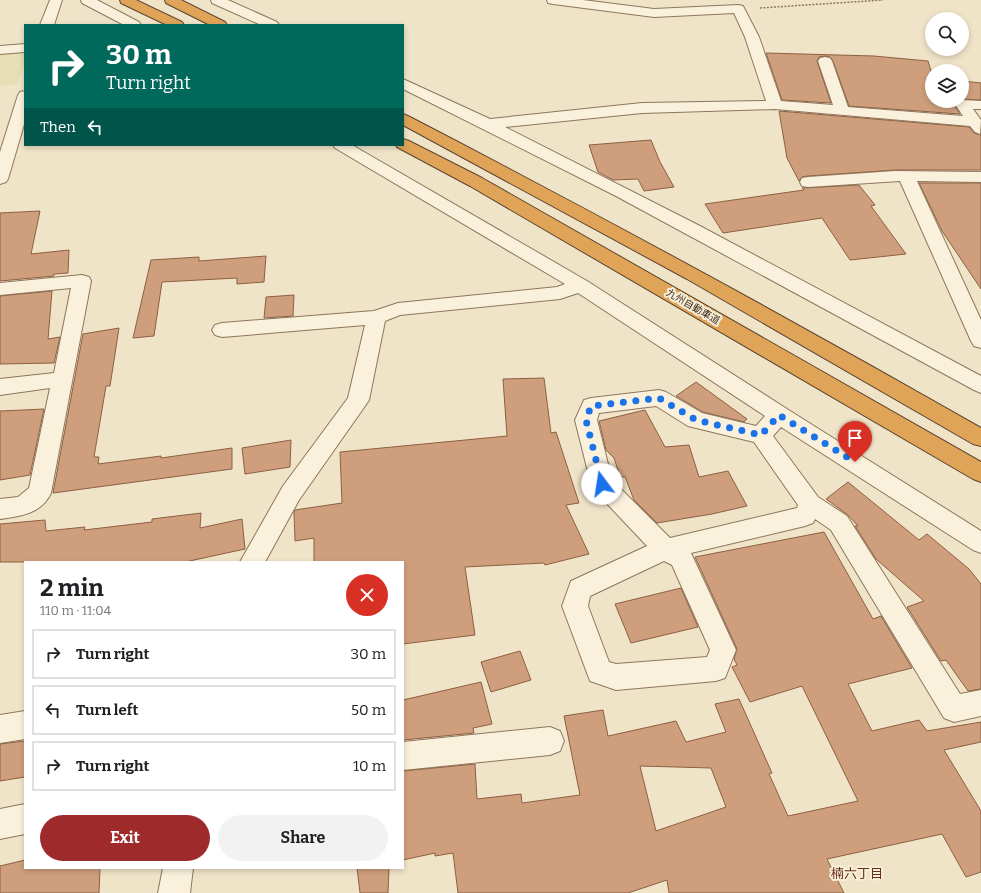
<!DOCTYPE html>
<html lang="en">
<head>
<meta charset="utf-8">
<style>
  body { margin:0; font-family:Bitter,"Noto Sans JP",serif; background:#f2f2f2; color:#202124; height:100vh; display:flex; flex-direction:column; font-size:15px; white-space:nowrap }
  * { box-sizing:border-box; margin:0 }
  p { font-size:13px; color:#757577 }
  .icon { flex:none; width:22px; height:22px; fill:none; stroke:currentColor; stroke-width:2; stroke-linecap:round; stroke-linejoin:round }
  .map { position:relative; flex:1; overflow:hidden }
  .panel { position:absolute; left:24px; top:561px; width:380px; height:308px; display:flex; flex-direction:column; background:#fff; border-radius:0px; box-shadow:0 2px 6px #0003 }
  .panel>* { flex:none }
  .hud { position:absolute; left:24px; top:24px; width:380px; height:122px; border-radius:0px; box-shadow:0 2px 6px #0003; background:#00695c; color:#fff; overflow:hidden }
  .buttons { position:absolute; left:925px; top:12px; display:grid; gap:8px }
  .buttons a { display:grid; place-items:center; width:44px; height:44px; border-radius:50%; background:#fff; box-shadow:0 2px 6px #0003; font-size:20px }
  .pin { position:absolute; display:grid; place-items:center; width:34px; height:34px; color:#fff; margin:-41px -17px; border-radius:50% 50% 50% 0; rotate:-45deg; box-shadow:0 0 4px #0007 }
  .pin .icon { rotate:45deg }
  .me { position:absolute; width:44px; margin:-22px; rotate:346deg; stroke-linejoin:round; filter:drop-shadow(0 0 3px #0008) }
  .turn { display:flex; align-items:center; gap:14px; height:84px; padding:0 16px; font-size:18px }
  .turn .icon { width:52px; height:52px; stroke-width:2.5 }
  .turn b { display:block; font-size:28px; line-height:34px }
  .then { display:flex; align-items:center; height:38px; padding:0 16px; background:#0003; gap:8px; font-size:15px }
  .round { display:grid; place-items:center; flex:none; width:42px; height:42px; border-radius:21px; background:#f2f2f2 }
  .overview { display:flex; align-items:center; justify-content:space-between; height:68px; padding:0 16px }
  h1 { font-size:24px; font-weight:700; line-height:30px }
  .button { display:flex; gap:8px; margin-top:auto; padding:8px 16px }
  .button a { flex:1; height:46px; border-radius:24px; background:#9e2a2b; color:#fff; font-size:16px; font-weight:700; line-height:46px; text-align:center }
  .button a+a { background:#f2f2f2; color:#202124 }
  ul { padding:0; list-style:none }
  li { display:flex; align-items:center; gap:12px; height:50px; margin:0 8px 6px; padding:0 8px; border:2px solid #e0e0e0; border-radius:0px }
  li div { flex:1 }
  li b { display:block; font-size:15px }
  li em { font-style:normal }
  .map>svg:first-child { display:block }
  .farmland { fill:#e6deb5 }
  .building { fill:#cf9f7d; stroke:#8d5f41; fill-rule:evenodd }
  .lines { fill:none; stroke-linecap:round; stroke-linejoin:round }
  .minor-casing { stroke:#8d765c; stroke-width:2 }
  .highway-casing { stroke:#5b4430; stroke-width:2 }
  .path { stroke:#8d765c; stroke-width:1.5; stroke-dasharray:2 1.5; stroke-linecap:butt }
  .minor { fill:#faf1dc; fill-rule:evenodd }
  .highway { fill:#e0a458; fill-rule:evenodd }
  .route { stroke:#1a73e8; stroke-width:7; stroke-dasharray:0 12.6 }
  .labels { text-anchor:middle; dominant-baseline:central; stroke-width:4; stroke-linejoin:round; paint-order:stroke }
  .street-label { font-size:10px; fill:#3d2e20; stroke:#f7eed8 }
  .near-neighbourhood-label { font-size:13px; fill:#6b2e1e; stroke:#f7eed8 }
</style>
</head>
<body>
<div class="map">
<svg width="981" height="893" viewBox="0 0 981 893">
  <rect width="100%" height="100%" fill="#f0e4c8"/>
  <path class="farmland" d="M25,50V60L18,84L0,86V53Z"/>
  <path class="building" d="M766,53L874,56L928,61L932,74V101H955L954,105L960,114L849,106L833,61L830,57L825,56L819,57L817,61L831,103L782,100Z
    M962,81L981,83V100L962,99Z
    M779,111L969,127L974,133L981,135V170H895L808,176L802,177L799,181L787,158Z
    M651,140L660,162L674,187L644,191L638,179L613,180L598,172L589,145Z
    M919,183H981V289L942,231Z
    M859,185L875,205L871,206L906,254L850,260L822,218L723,233L705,204L804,190L802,188Z
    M40,211L31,254L69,250L68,273L54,274V276L0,281V213Z
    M266,256L264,282L237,284V278L162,282L154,336L133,338L151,260L199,257V261Z
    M52,291L48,339L60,337L54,363L0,364V296Z
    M294,295L293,316L264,318L266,297Z
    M119,328L110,386H106L94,457H99L98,464L161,456V458L232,448V469L53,493L83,334Z
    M544,378L551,433L556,432L579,503L566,505L589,554L545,565L544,563L465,567L475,635L403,644V562H314V538L295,541L294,512L295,510L342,503L340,452L507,436L503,379Z
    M696,382L747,419L744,422L703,412L676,396Z
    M44,409L30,475L0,480V411Z
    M645,410L665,447L689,445L699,477L728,471L747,506L712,514L657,523L634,500L625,477H620L614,458L606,450L599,421Z
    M291,440L290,467L245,474L242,448Z
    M848,482L919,540L927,534L969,569L981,584V689L968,691L946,660L941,661L907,607L924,601L876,559L855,526H858L848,515L826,499Z
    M201,513L200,528L242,519L245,549L185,562H0V524L45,520L46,531L85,527L84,530L152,522V519Z
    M824,532L873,619L881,616L912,668L848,684L872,731L919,720L927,731L981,722V742L944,750L981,811V872L966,877L942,834L827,859L844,893H669L667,880L628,893H458L453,853L435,856V853L403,860V771L475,764L477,799L521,794L522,803L580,795L564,716L603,710L608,736L676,721L686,742L726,732L715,704L739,699L772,773L769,774L788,816L858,801L802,686L750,702L732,667L737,665L734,659L737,649L695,557ZM640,766L711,768L726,807L656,831Z
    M681,588L698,627L631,643L615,604Z
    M520,651L531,680L491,692L481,662Z
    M481,682L492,724L473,728L474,733L403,740V700Z
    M25,741V777L0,781V744Z
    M25,860V868H100L99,893H0V866Z
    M357,868H389L388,893H360Z"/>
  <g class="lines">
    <defs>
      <path id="minor" d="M50,0H62L54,25H40Z
        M81,0H97L139,22L141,25H124L82,3Z
        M211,0H228L277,22L279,25H261L212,3Z
        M547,0H583L654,9L738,5L743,6L759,37L781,101L833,105L818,61L820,58L825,57L830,58L832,61L848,107L963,116L955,104L957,101H962V100L981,101V109H973L981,120L980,134L975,132L970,126L775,109L642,113L505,127L700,226L981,376V393L974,390L616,196L403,89V79L490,119L642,103L766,101L745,37L734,13L654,17L553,4L548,3Z
        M25,44V52L0,54V46Z
        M25,91V121L8,179L6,182L0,184V152L18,95L20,92Z
        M333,145H352L587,281L787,409L981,531V553L973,550L781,427L773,436L818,497L847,516L960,694L981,690V716L954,722L944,718L831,530L815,519L813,523L805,526L691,553L736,650L725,678L716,681L616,690L590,681L562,606L571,581L647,546L594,490L591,484L575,420L584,400L591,398L659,390L666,392L702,413L756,426L765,416L578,293L560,299L400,315L385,321L369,400L365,406L299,500L265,562H240L283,486L348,398L365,325L222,337L215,335L212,330L215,325L222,323L374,311L398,303L557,287L565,284L335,148ZM656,406L688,426L754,442L798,505L797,508L670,538L612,480L597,420L599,413ZM664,561L672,565L710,650L707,657L616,664L609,662L588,606L590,596Z
        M895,171L981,172V182L917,181L981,320V348L974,346L971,341L900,181L808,187L802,186L800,182L802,178L808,177Z
        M82,275L89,277L91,281L51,493C41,514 21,516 0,519V499L18,497L29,488L50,388L0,395V379L54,373L71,288L0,295V283Z
        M25,711V739L0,743V715Z
        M550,727L560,731L564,741L560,751L550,755L403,770V742Z
        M25,804V834L0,839V809Z
        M163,868H193L190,893H158Z"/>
      <path id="highway" d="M120,0H136L182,22L184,25H167L121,3Z
        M165,0H181L225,22L227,25H210L166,3Z
        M403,114L408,116C601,216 792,320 981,428V446L973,444L687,279L403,125Z
        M403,139L409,141L482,178L981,462V482L973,479L470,186L397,147L396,145H403Z"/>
    </defs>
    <use href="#minor" class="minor-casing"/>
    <use href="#highway" class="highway-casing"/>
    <path class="path" d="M760,8L883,0"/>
    <use href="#minor" class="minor"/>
    <use href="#highway" class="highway"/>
  </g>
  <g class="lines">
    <path class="route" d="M602,484L586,420L591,406L659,398L696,420L761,435L779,415L855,462"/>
  </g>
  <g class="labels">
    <g class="street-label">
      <text transform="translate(693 307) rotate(30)">九州自動車道</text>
    </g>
    <g class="near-neighbourhood-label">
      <text x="857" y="873">楠六丁目</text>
    </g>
  </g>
</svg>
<div class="buttons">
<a><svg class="icon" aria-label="search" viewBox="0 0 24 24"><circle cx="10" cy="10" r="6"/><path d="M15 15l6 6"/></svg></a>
<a><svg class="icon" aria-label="layers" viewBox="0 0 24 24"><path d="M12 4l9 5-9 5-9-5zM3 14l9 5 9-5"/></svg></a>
</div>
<div class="pin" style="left:855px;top:462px;background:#d93025"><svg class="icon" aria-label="arrive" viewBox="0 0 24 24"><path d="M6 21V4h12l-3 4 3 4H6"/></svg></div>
<svg class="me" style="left:602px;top:484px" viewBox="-20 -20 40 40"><circle r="19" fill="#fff"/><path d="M0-13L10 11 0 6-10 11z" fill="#1a73e8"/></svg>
<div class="hud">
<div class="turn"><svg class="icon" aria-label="right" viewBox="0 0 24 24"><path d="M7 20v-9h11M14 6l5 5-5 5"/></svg><div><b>30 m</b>Turn right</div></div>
<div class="then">Then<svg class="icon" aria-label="left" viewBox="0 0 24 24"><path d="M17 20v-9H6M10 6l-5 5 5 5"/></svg></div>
</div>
<section class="panel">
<div class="overview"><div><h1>2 min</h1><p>110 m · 11:04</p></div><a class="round" style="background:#d93025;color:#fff"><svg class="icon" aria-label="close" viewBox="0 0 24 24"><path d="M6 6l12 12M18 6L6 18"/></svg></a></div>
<ul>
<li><svg class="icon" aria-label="right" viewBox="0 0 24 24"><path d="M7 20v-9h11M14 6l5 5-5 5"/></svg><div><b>Turn right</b></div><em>30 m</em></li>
<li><svg class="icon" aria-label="left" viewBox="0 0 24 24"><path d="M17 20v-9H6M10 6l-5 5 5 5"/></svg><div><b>Turn left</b></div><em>50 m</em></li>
<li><svg class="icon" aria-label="right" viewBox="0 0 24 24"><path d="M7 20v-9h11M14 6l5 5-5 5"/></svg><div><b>Turn right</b></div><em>10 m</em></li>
</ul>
<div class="button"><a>Exit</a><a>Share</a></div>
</section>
</div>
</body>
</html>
